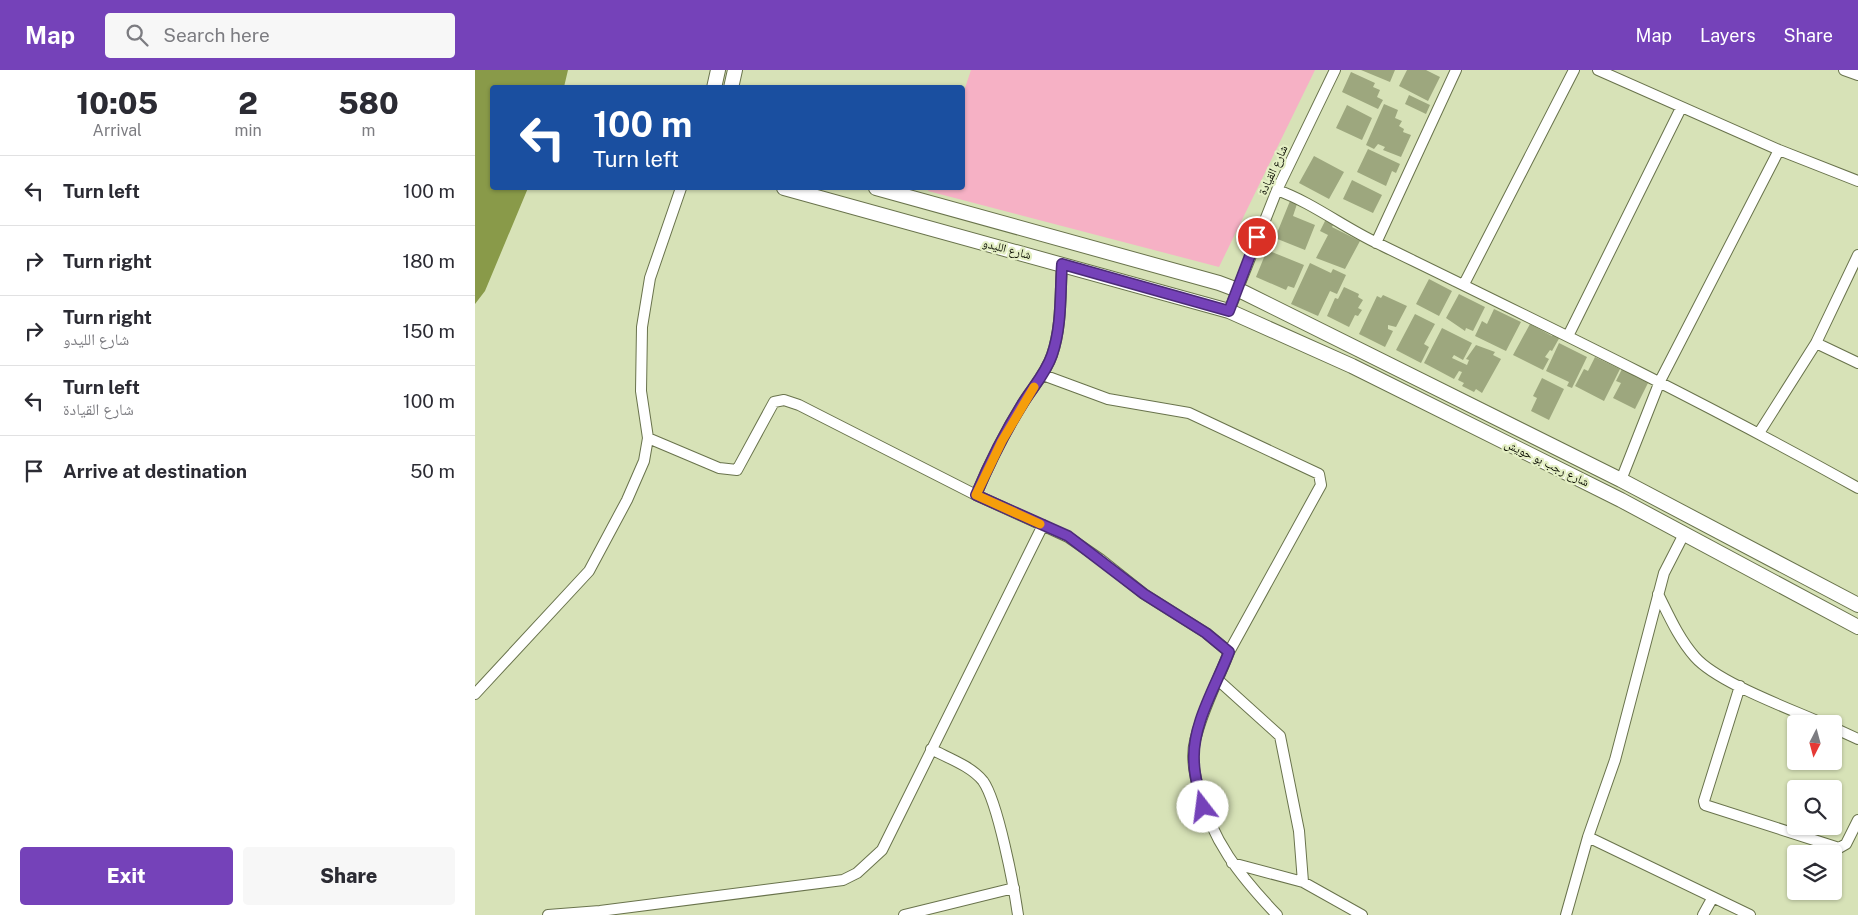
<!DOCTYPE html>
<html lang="en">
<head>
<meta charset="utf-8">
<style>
  body { margin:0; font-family:"Public Sans","Noto Naskh Arabic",sans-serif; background:#f7f7f7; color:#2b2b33; height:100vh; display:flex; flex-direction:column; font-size:19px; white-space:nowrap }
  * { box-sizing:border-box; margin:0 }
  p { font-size:16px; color:#7c7c81 }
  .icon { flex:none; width:28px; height:28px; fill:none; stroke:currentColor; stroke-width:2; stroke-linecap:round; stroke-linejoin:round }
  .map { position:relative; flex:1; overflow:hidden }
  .sheet { display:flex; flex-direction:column; background:#fff; width:475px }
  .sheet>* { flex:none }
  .top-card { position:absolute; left:15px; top:15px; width:475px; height:105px; border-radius:5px; box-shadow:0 1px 4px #0004; background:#1a4fa0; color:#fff; overflow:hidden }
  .needle { width:32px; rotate:186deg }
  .tools { position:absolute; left:1312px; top:645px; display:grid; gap:10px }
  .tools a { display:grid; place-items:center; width:55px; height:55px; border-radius:5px; background:#fff; box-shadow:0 1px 4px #0004; font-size:25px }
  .pin { position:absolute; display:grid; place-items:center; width:42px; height:42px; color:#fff; margin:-21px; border:2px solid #fff; border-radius:50%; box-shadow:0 1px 5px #0007 }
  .me { position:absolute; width:55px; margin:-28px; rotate:345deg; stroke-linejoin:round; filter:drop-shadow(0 0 4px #0008) }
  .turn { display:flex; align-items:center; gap:18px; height:105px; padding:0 20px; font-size:22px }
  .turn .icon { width:65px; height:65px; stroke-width:2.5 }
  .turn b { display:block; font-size:35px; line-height:42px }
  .eta { display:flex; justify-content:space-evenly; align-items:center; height:85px; text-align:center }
  .eta b { font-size:30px; font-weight:800; line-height:35px }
  .cta { display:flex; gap:10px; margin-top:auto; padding:10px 20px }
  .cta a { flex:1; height:58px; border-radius:5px; background:#7542b9; color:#fff; font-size:20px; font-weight:800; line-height:58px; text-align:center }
  .cta a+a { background:#f7f7f7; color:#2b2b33 }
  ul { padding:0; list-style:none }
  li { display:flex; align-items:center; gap:15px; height:70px; padding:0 20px; border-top:1px solid #e1e1e2 }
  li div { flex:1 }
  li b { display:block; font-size:19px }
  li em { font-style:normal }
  header { display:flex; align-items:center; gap:30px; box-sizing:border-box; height:70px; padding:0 25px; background:#7542b9; color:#fff }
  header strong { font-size:24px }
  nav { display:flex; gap:28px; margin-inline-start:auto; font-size:18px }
  .search { width:350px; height:45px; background:#f7f7f7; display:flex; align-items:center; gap:12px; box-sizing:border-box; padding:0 18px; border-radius:5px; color:#7c7c81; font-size:19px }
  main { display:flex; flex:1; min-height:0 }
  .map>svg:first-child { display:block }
  .green { fill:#f6b1c5 }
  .water { fill:#899a49 }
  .building { fill:#9da77e }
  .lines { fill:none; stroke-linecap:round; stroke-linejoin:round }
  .street-casing { stroke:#69734c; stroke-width:12 }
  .secondary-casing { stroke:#69734c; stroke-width:16 }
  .street { stroke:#fff; stroke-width:10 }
  .secondary { stroke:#fff; stroke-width:14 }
  .route-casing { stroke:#4c2b78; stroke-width:12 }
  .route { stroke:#7542b9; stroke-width:9 }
  .slow { stroke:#f59e0b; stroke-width:9 }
  .labels { text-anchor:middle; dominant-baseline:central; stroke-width:4.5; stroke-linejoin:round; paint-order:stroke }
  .street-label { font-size:12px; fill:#0a0d02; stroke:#e4efc4 }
</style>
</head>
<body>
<header>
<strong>Map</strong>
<div class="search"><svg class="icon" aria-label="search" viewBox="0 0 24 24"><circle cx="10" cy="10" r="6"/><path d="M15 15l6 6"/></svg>Search here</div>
<nav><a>Map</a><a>Layers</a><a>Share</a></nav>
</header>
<main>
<section class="sheet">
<div class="eta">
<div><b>10:05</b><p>Arrival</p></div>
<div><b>2</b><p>min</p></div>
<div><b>580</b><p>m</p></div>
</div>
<ul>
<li><svg class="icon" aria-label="left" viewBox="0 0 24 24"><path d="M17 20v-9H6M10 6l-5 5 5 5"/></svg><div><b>Turn left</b></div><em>100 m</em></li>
<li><svg class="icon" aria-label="right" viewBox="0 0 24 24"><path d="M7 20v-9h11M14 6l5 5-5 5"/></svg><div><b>Turn right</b></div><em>180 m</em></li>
<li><svg class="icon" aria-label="right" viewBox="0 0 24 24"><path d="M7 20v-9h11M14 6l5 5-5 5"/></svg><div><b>Turn right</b><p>شارع الليدو</p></div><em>150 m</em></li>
<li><svg class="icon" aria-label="left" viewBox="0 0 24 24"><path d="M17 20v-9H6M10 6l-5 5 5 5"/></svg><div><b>Turn left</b><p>شارع القيادة</p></div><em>100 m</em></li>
<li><svg class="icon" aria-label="arrive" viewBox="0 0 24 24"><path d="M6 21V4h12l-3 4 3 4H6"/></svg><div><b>Arrive at destination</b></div><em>50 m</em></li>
</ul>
<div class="cta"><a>Exit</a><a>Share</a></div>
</section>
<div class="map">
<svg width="1383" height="845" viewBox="0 0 1383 845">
  <rect width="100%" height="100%" fill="#d7e2b7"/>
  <path class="green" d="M496,0H840L744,197L453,121L454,118H488V24Z"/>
  <path class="water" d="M0,0H93L89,17L18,18V118H53L10,221L0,234Z"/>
  <path class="building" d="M886,0H920L915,12Z
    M932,0H951L965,7L953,31L924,16Z
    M876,2L900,13L898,17L905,20L902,27L908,30L903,39L867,22Z
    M934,25L955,35L951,44L930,34Z
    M909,34L923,40L920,48L927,51L924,56L929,59L928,62L936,65L926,87L908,80L910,77L903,74L899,79L891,75Z
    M872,35L897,48L887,70L861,58Z
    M893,79L925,94L921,103L917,101L911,116L882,102Z
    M839,86L869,102L854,129L824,113Z
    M877,110L907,125L898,143L868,129Z
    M815,131L822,134L818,146L840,155L830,180L800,168Z
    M851,149L859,153L857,157L885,171L870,199L841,188L853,165L845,161Z
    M792,180L829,195L819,218L813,216L811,220L781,207Z
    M835,193L856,203L858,199L871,205L862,224L855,221L843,246L816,234Z
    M954,209L977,221L964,246L941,234Z
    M869,217L884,224L883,227L888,230L883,238L887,240L883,246L880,245L874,257L852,246L860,228L863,229Z
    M984,224L1010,237L998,261L991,258L990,261L971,248Z
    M908,225L932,236L921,257L913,255V259L918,261L910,277L884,264L902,226L906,228Z
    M1019,239L1046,252L1031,281L1000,266L1007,251L1012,254Z
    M940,244L960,254L949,274L954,277L946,293L921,280Z
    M1055,254L1077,266L1079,262L1086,265L1077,281L1075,280L1070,287L1074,289L1068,300L1038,285Z
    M967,258L997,273L988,290L979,285L977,288L992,295L994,290L991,289L1001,275L1020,282L1018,285L1026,289L1007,323L1001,319L999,322L987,316L989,313L983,310L987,302L984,301L979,309L949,293Z
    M1084,273L1112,287L1097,318L1092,316L1094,312L1071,301Z
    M1120,287L1145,299L1129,331L1100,316L1109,299L1113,301Z
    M1148,297L1161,303L1159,306L1173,313L1160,339L1138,328L1146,313L1141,311Z
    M1067,308L1089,319L1074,350L1056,341L1062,328L1058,326Z"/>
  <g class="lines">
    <defs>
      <path id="street" d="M1123,0L1304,80L1383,111
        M1369,0L1383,5
        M802,120C838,133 868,157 902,173C1064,252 1226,330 1383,418
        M901,173L981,0
        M587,194C585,223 587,256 577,285C571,303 558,317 548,333C530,362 514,394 501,425L593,467L625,489L669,524L731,563L754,582C743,611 727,640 720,671C716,686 719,702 723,717C737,771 764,805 802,845
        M989,214L1099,0
        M754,241L802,120L860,0
        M1093,266L1206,38
        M1341,273L1383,293
        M568,305L633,329L714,343L844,404L846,415L754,582
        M1284,363L1341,273L1383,185
        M173,368L244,398L262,400L299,332L309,330L324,335L501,425
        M1146,410L1185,311L1304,80
        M1183,524C1194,546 1204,569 1220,587C1243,613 1316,639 1349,654
        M743,610L805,666L824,761L828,812
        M1265,616L1229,731L1230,735L1364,778L1371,774L1383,750
        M0,624L114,501L152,430L169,391L173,368L166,321L167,257L175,208L206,118
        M1359,658L1383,669
        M456,679C473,688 496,696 508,711C523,732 539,817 543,845
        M1113,767L1275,845
        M757,793L828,812L887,845
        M73,845L125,841L368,810L382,803L407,780L568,455
        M429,845L539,818
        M1091,845L1113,767L1140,690L1189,503L1209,464
        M1228,845L1238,827"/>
      <path id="secondary" d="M239,18L243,0
        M256,18L260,0
        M309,118L754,241L877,296L1146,430L1383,557
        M401,118L744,213L768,222L1146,410L1383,535"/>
    </defs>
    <use href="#street" class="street-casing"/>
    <use href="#secondary" class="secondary-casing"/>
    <use href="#street" class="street"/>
    <use href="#secondary" class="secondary"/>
  </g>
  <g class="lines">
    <defs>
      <path id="route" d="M728,737C724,722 719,707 719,691C717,654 741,616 754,582L731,563L669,524L593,466L501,425C514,394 530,362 548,333C558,317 571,303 577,285C587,256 585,224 587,194L754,241L782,167"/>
    </defs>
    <use href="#route" class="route-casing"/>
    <use href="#route" class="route"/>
    <path class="slow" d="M559,317L527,371L501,425L565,454"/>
  </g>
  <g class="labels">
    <g class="street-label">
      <text transform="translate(798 100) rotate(-65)">شارع القيادة</text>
      <text transform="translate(532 179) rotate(15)">شارع الليدو</text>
      <text transform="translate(1072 393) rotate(26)">شارع رجب بو حويش</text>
    </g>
  </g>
</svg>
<div class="tools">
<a><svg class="needle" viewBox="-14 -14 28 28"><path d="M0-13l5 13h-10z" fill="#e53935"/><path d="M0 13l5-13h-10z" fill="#7c7c81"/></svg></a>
<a><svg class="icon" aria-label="search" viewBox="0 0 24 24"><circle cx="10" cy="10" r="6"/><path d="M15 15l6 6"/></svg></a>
<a><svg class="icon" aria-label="layers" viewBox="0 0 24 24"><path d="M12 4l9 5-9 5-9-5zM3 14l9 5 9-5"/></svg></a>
</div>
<div class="pin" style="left:782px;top:167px;background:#d93025"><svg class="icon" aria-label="arrive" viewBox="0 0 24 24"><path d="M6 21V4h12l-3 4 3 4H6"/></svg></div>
<svg class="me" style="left:728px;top:737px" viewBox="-20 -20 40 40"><circle r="19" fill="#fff"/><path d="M0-13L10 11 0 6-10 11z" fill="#7542b9"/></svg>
<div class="top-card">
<div class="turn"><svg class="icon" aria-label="left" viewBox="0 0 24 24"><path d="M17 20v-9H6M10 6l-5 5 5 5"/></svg><div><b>100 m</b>Turn left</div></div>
</div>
</div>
</main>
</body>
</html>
